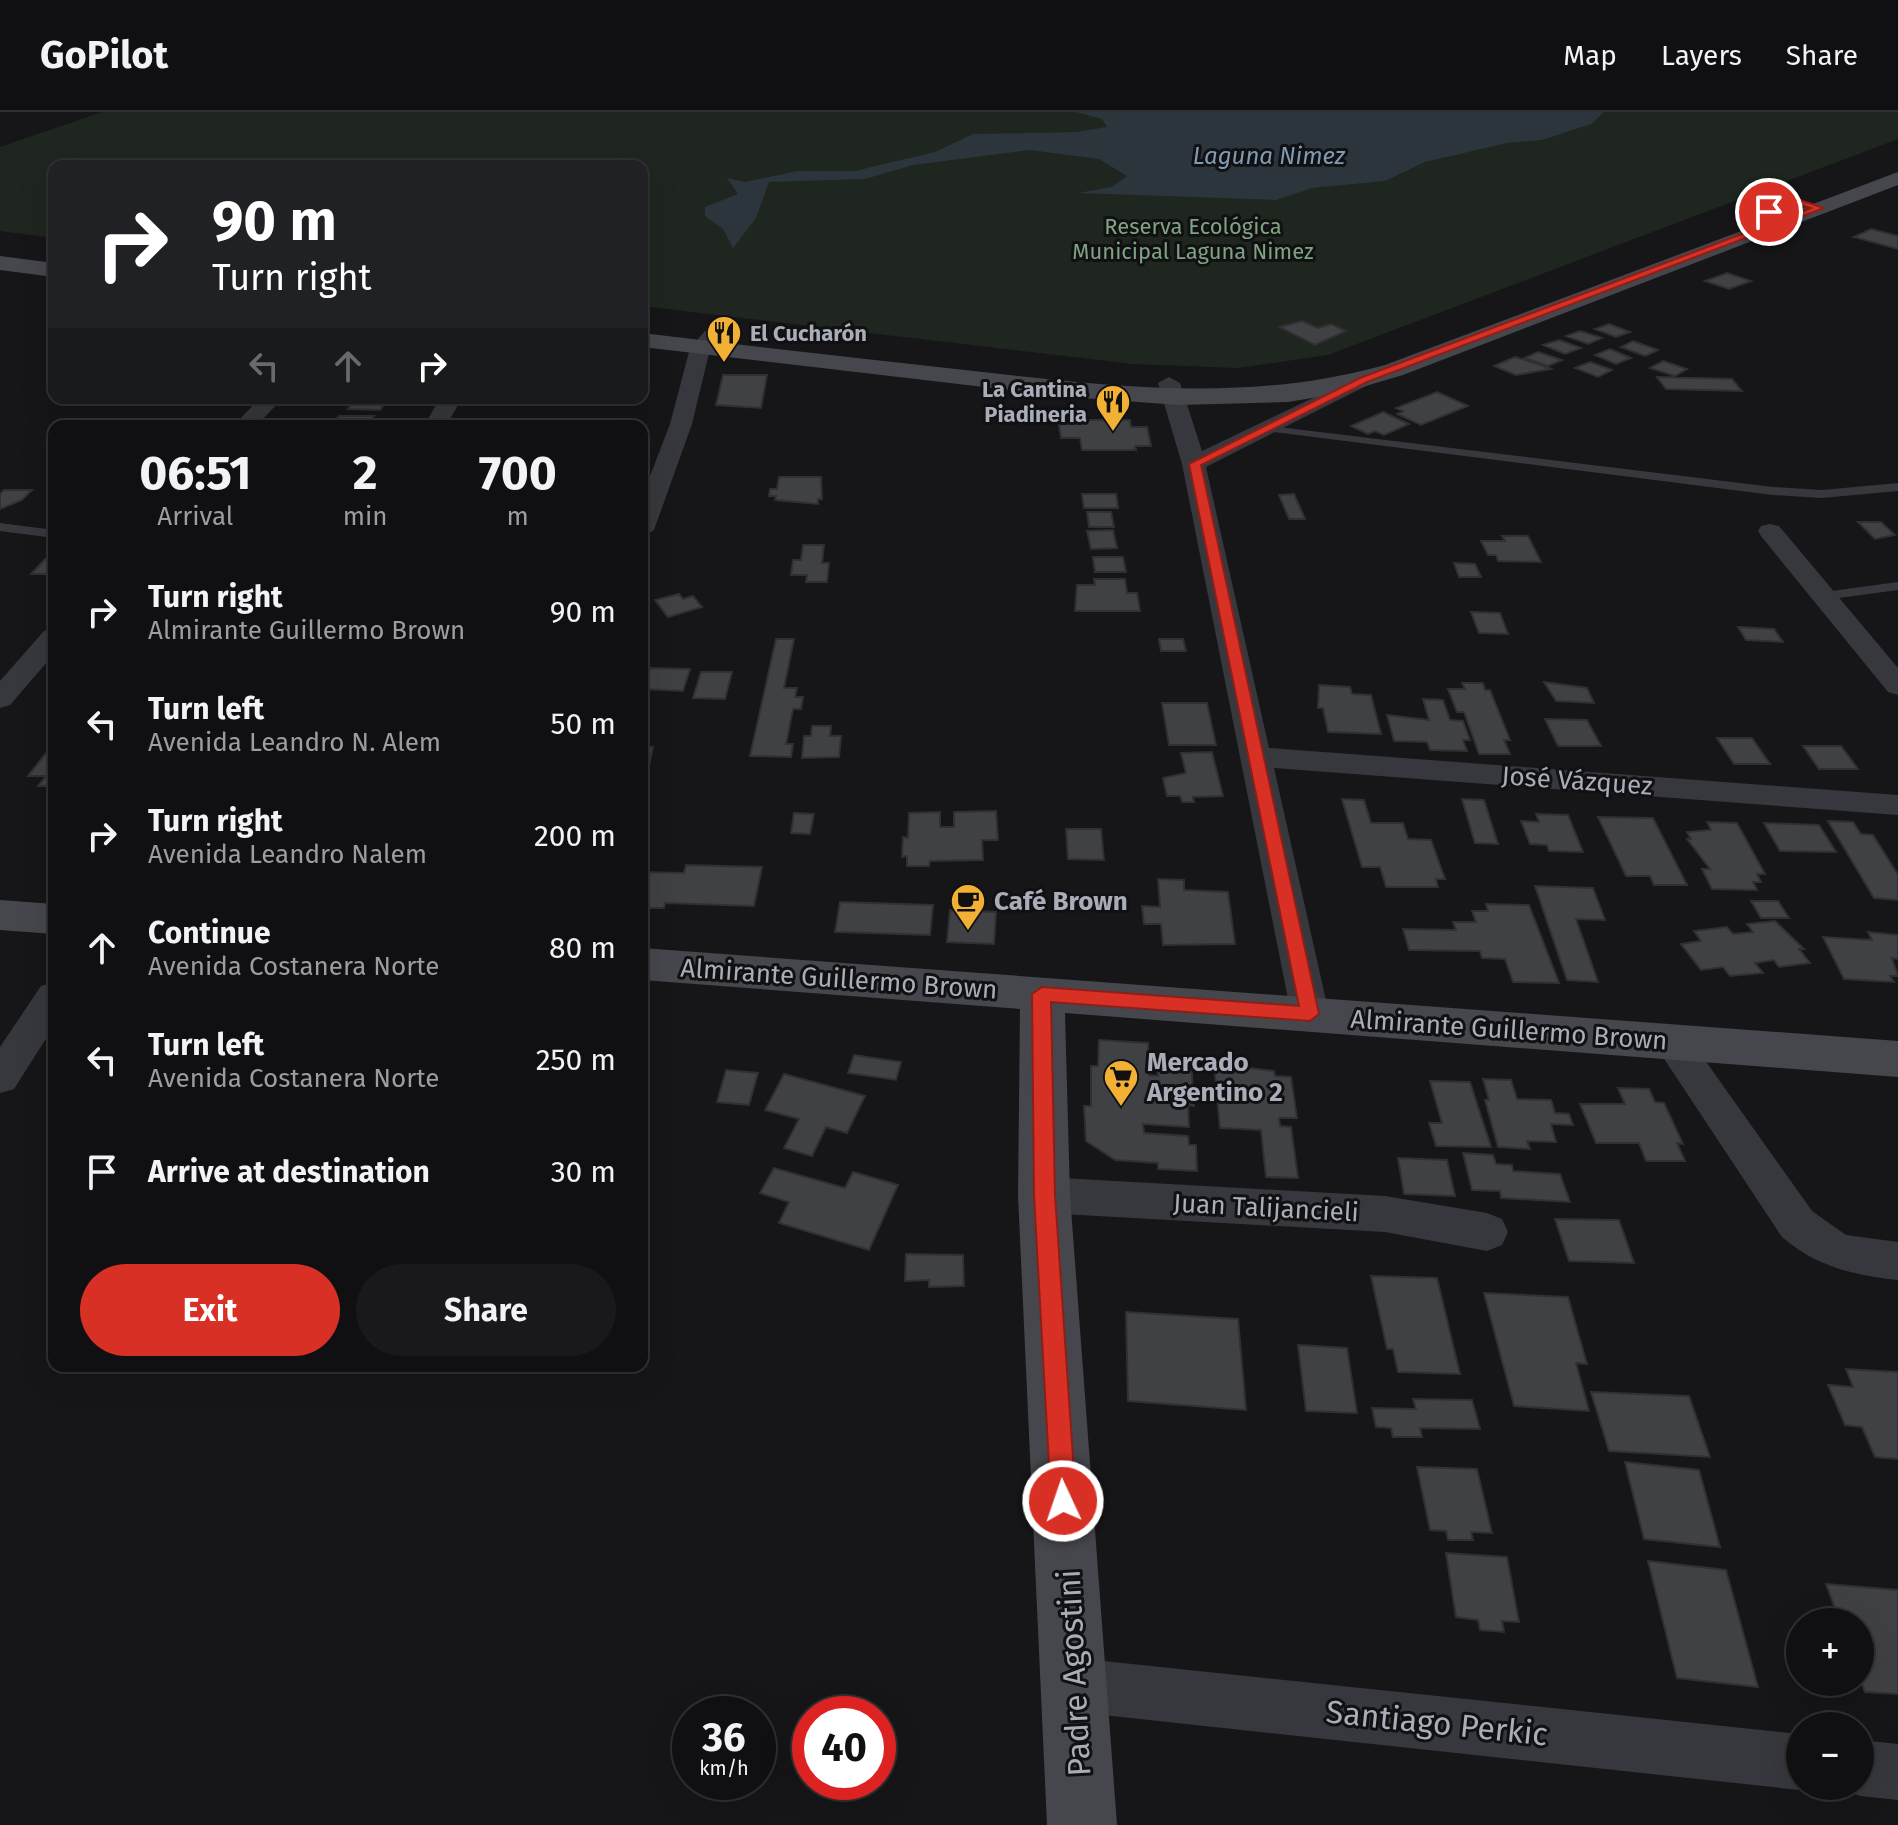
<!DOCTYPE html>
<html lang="en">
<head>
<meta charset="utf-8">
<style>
  body { margin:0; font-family:"Fira Sans",sans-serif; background:#19191b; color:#f1f3f6; height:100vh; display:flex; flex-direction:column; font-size:30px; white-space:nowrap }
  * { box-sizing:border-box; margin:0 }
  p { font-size:26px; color:#9c9d9f }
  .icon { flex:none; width:44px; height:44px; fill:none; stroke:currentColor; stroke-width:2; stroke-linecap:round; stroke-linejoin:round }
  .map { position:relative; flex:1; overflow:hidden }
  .side { position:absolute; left:48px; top:308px; width:600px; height:952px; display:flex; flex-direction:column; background:#101012; border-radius:16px; box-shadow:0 8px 32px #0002,0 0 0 2px #303032 }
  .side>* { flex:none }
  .banner { position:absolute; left:48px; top:48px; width:600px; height:244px; border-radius:16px; box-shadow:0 8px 32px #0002,0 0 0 2px #303032; background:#202124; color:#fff; overflow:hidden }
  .tools { position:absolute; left:1786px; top:1496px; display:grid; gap:16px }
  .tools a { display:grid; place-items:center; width:88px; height:88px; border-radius:50%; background:#101012; box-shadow:0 8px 32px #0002,0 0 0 2px #303032; font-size:40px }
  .speed { position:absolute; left:672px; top:1584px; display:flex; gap:16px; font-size:40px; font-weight:700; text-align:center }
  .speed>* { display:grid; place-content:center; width:104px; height:104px; border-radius:50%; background:#101012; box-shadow:0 8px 32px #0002,0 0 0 2px #303032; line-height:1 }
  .speed small { font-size:20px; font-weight:400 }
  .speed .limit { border:12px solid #d22; background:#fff; color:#111 }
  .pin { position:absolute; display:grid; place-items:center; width:68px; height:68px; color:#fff; margin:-34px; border:4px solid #fff; border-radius:50%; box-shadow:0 2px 8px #0007 }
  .me { position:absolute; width:88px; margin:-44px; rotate:357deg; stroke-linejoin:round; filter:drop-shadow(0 0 6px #0008) }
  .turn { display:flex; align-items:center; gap:28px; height:168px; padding:0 32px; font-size:36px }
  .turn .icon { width:104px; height:104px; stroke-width:2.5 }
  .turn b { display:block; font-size:56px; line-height:68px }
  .lanes { display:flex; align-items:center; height:76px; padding:0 32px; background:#0003; justify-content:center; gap:40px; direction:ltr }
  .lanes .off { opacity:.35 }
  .eta { display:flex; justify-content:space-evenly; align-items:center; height:136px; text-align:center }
  .eta b { font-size:48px; font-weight:700; line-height:56px }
  .cta { display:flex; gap:16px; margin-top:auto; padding:16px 32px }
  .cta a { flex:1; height:92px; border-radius:48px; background:#d93025; color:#fff; font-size:32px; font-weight:700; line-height:92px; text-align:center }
  .cta a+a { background:#19191b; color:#f1f3f6 }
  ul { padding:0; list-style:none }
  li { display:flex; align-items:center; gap:24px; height:112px; padding:0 32px }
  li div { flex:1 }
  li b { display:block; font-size:30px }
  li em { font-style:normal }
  header { display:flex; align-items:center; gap:48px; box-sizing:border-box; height:112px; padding:0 40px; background:#101012; border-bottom:2px solid #303032 }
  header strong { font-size:38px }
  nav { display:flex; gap:44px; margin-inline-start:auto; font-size:28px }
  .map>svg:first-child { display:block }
  .green { fill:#1e261f }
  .water { fill:#2c353c }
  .building { fill:#404145; stroke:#303034; stroke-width:2 }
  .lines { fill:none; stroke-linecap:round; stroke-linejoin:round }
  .lane { fill:#37383d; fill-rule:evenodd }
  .street { fill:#37383d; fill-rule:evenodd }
  .secondary { fill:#45474d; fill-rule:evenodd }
  .route { fill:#d93025; stroke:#8d1f18; stroke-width:2 }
  .labels { text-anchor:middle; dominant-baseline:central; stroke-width:6; stroke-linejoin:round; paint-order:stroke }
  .far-park-label { font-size:22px; fill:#7fa381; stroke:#111113 }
  .far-poi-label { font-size:22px; font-weight:bold; fill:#a8adb8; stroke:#111113; text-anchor:start }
  .far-water-label { font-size:24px; font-style:italic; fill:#7f9bb3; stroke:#111113 }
  .street-label { font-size:26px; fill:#a8adb8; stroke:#111113 }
  .poi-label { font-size:26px; font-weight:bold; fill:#a8adb8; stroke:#111113; text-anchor:start }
  .near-street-label { font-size:32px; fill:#a8adb8; stroke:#111113 }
</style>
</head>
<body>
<header>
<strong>GoPilot</strong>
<nav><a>Map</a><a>Layers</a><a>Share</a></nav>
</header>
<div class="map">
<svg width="1898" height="1713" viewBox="0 0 1898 1713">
  <rect width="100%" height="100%" fill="#161618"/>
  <path class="green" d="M102,0H1898V27L1328,243L1238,256L1132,252L642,194V54H54V126L0,119V35Z"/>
  <path class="water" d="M1076,0H1601L1603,1L1591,12L1542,28L1507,31L1425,50L1385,69L1312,76L1276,88L1078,81L1112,75L1127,64L1099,47L1030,38L913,53L865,67L769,70L756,106L733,136L723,117L705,104V95L738,82L727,66L745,70L797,59H855L935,40L973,22L1076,20L1107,15L1102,7Z"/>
  <path class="building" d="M1871,117L1898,124V137L1854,125Z
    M1727,161L1751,169L1729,177L1705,169Z
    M1302,209L1318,216L1331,212L1346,219L1315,233L1279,215Z
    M1609,212L1630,220L1616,225L1595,217Z
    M1580,219L1602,226L1588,232L1566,224Z
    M1559,228L1581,236L1565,242L1543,233Z
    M1633,229L1658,238L1645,244L1621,235Z
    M1610,237L1631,246L1616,252L1595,243Z
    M1538,240L1562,248L1548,254L1525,246Z
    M1515,245L1535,251L1551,257L1516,263L1494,254Z
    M1663,249L1687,257L1675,264L1650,256Z
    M1590,250L1612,258L1598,265L1575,256Z
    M723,263H767L761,296L716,293Z
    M1657,265L1732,267L1742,279L1666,277Z
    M1437,280L1468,294L1421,313L1397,302L1403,299L1396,296Z
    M348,286H388L380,298L348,297L356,286Z
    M1383,300L1409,312L1384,323L1375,319L1368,322L1351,314Z
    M339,304H374L367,314H331Z
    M1076,308H1130L1131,315H1147L1151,334H1135L1136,338H1082L1080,326H1061L1059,312H1077Z
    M779,365H821L822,387H818V392L775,388L776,384H769L770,377H777Z
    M4,378H32L22,388L0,397V382Z
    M1082,382H1116L1118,396H1084Z
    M1294,382L1305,407H1289L1279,383Z
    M1087,400H1111L1114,415H1089Z
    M1858,410H1881L1895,423L1875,427Z
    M1113,418L1117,436L1091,437L1087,419Z
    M1502,424H1528L1541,450L1498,449L1496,443H1488L1481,429H1505Z
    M803,433H824L822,451H829L827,470H806L807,463H791L793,448H801Z
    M1093,445H1123L1126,460H1095Z
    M45,447H54V462H31Z
    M1454,451L1475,452L1481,465H1459Z
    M1094,467H1125L1127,481H1137L1140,499H1075L1077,473H1095Z
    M679,482L683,487L693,484L702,495L668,505L655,488Z
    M1471,500L1500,501L1508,522L1479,521Z
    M1738,515L1774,517L1783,530L1746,528Z
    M776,527H794L784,576H797L795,585H803L801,597H793L786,632H793L791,645L750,644Z
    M1159,527H1183L1186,539H1161Z
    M650,556L690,557L683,579L643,577Z
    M701,560H732L725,587L693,586Z
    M1544,570L1587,576L1594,591L1556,589Z
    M1462,571H1483L1485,578H1490L1510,628H1504L1510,642H1479L1464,600H1457L1448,577H1465Z
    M1319,573L1350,575L1352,582L1371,583L1381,622L1328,620L1323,596H1318Z
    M1423,587L1443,588L1450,608L1463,609L1470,628H1463L1467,639L1430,638L1427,630L1394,629L1387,603L1429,608Z
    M1162,591H1207L1216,633H1169Z
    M1545,607L1587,608L1601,634H1558Z
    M812,614H831L830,624H841L839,645L802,646L804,624H811Z
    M1717,626H1752L1770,652H1734Z
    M54,631V674H38L46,664H28Z
    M1803,634H1841L1858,657H1819Z
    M642,635H653L649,653H642Z
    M1212,640L1223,684L1193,685L1194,690H1182L1180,684H1167L1163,666L1186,661L1181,641Z
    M1342,687L1364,688L1371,711H1403L1408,727L1431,728L1445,767H1436L1438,775H1386L1380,755H1362Z
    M1462,687L1484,688L1498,732L1475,731Z
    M996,699L998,728H982L983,748L930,749L929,754H907V744L902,745L903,725L908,726L909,701L940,700V715H954V700Z
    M794,701L814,702L810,722L791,721Z
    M1536,702L1568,703L1583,740L1549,739L1547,733L1530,732L1521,709L1539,710Z
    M1598,705L1653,706L1687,773H1654L1650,764H1626Z
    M1828,709L1853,710L1861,722L1873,723L1898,763V788L1874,786Z
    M1707,710L1737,711L1765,762H1757L1761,770H1753L1757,778L1712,777L1702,757H1710L1687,727H1691L1687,720L1711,718Z
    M1764,711L1819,713L1836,740L1780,739Z
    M1066,717H1101L1104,748L1068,747Z
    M686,753L762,755L754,794L665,791L664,796H642V760L684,761Z
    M1158,767L1184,768V778L1228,780L1235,832L1163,833L1161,812H1144L1142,794L1160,795Z
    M1535,774L1593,776L1605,808L1576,807L1598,870L1567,868Z
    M1751,789H1778L1789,806H1761Z
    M840,790L933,793L930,823L835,820Z
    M1486,792L1529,793L1559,871L1513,870L1505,847L1482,846L1480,839L1409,838L1403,817L1456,818L1453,810H1476L1472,799H1488Z
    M950,798L996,800L994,832L947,830Z
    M1775,809L1804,837H1799L1810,851L1779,855L1774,848L1755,851L1763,861L1730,864L1723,855L1701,858L1681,832L1701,829L1694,819L1727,815L1733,822L1753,820L1747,812Z
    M1868,820L1898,823V847L1892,846L1898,864H1890L1894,870L1844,867L1823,825L1872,828Z
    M1099,928L1148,931L1149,963L1158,964V947L1191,949L1194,994L1188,993L1189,1015L1143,1012L1144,1021L1188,1024L1189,1033H1196L1197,1059L1158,1057V1051L1115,1048L1086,1029L1084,994H1091V954H1098Z
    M854,943L901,950L896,968L848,961Z
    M1214,952L1274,959L1275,964L1291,965L1297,1006H1279L1280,1014L1291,1015L1298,1066L1266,1065L1261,1018L1220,1016Z
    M726,958L758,961L749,993L717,990Z
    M784,962L865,984L847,1021L826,1015L812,1044L784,1036L799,1007L765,998Z
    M1483,967L1511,968L1517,987L1551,988L1555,1001L1569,1002L1573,1013L1551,1012L1556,1030L1527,1029L1530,1037L1498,1035L1485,988H1489Z
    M1430,969L1470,970L1491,1035L1436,1034L1429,1011H1442Z
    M1618,976L1649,977L1655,990L1664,991L1683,1032L1677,1031L1685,1049H1646L1639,1031H1596L1580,992H1625Z
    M1463,1041L1493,1043L1496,1052L1512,1053L1513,1059L1560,1062L1570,1090L1501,1086L1500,1079L1472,1078Z
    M1398,1046L1447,1048L1455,1084L1404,1082Z
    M774,1056L845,1076L853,1060L898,1073L869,1138L779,1111L789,1090L760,1081Z
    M1555,1107L1619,1108L1634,1151L1569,1149Z
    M906,1142L963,1143L964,1174L929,1175V1168L905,1169Z
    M1371,1164L1437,1166L1460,1262L1398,1260L1393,1237H1387Z
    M1484,1181L1568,1185L1587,1252L1576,1251L1589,1299L1514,1294Z
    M1126,1200L1238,1207L1246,1298L1128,1289Z
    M1298,1233L1347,1236L1357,1301L1306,1299Z
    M1846,1257L1898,1260V1347L1875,1345L1862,1315L1845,1313L1828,1273L1853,1275Z
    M1591,1280L1689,1284L1710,1345L1609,1339Z
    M1413,1287L1472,1288L1480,1317L1420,1316L1422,1325H1393L1391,1316L1376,1315L1372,1296L1416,1297Z
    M1625,1350L1699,1358L1720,1435L1644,1427Z
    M1417,1355L1477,1357L1492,1421L1471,1420L1473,1428H1448L1446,1419L1430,1418Z
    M1446,1441L1507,1445L1519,1510L1502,1509L1504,1520L1480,1518L1478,1508L1456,1505Z
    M1648,1449L1726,1458L1758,1575L1677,1566Z
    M1826,1472L1898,1478V1582L1865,1580L1860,1567V1510H1840Z"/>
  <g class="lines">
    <path class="lane" d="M1270,314L1773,375L1822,378L1898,371V379L1822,386L1773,383L1266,319V315Z
      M0,411L54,418V426L0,419Z
      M1898,470V478L1824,488L1817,484L1824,480Z"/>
    <path class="street" d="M712,217L722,223L710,237L692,312L654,418L642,425V385L670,312L690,236L705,219Z
      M1363,262L1370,264L1374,268L1370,272L1206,355L1269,636L1898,683V703L1274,656L1329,902L1323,912L1310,916L1297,912L1291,902L1182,352L1158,271L1169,265L1180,271L1202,339Z
      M260,286H283L256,314H233Z
      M440,286H462L446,314H424Z
      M1770,412L1779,414L1898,556V583L1888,580L1761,424L1758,419L1761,414Z
      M54,517V542L10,593L0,596V569L44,519Z
      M54,870V914L14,977L0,981V935L41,874Z
      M1672,915L1685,920L1812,1099L1846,1123L1898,1130V1168C1853,1163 1817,1155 1782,1125L1653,930L1659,920Z
      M1044,1065L1385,1084L1487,1101L1502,1107L1508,1120L1502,1133L1487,1139L1385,1120L1044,1101L1029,1096L1023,1083L1029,1070Z
      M1075,1546L1800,1622V1674H1810L1800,1678L1075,1600L1056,1592L1048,1573L1056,1554Z
      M1860,1628L1898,1632V1688L1860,1684L1840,1676L1860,1674Z"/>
    <path class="secondary" d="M1898,60V73L1403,263L1342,281L1288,290L1179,293L1069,285L642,235V221C747,234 852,245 956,257C1101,273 1243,293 1385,253Z
      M0,144L54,151V165L0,158Z
      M0,788L54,792V822L0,818Z
      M642,836L1898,929V965L1065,901L1070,1083L1117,1713H1047L1018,1083L1020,897L642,868Z"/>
  </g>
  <path class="route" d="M1797,87L1824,96L1367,270L1201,353L1319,902L1310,909L1051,890L1055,1083L1076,1389L1072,1398L1063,1402L1054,1398L1051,1389L1034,1083L1032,882L1042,875L1299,894L1189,352L1360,266L1811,96L1798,92L1769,103L1765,100Z"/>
  <defs>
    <symbol id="restaurant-pin" viewBox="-11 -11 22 30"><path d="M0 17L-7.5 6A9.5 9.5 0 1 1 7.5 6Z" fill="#f2b134" stroke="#111113"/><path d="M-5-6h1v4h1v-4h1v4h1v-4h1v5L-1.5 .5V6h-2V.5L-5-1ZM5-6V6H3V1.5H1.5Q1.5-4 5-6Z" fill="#111"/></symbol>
    <symbol id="cafe-pin" viewBox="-11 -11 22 30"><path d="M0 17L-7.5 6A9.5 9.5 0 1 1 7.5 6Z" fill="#f2b134" stroke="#111113"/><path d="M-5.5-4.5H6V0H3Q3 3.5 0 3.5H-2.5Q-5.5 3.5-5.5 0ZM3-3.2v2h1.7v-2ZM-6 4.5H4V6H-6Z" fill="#111"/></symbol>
    <symbol id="supermarket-pin" viewBox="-11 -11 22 30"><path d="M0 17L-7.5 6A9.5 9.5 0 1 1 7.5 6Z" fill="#f2b134" stroke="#111113"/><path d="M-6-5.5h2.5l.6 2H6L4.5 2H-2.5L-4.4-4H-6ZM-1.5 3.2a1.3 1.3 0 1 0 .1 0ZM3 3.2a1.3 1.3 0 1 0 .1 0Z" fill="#111"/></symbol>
  </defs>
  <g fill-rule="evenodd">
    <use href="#restaurant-pin" x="704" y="201" width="40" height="54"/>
    <use href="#restaurant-pin" x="1093" y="270" width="40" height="54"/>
    <use href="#cafe-pin" x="948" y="769" width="40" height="54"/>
    <use href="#supermarket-pin" x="1101" y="945" width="40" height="54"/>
  </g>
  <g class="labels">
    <g class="far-park-label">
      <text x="1193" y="114">Reserva Ecológica<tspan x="1193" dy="25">Municipal Laguna Nimez</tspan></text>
    </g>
    <g class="far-poi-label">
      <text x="750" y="221">El Cucharón</text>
      <text x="1087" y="277" text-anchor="end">La Cantina<tspan x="1087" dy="25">Piadineria</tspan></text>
    </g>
    <g class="far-water-label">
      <text x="1269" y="44">Laguna Nimez</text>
    </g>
    <g class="street-label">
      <text transform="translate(1577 669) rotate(4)">José Vázquez</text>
      <text transform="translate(839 867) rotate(4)">Almirante Guillermo Brown</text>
      <text transform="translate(1509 918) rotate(4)">Almirante Guillermo Brown</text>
      <text transform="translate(1266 1096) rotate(3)">Juan Talijancieli</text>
    </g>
    <g class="poi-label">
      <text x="994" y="789">Café Brown</text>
      <text x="1147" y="950">Mercado<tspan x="1147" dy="30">Argentino 2</tspan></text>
    </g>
    <g class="near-street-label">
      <text transform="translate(1074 1561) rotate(-93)">Padre Agostini</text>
      <text transform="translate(1437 1611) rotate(6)">Santiago Perkic</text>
    </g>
  </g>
</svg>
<div class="tools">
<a>+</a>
<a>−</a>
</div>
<div class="speed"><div>36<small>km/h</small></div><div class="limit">40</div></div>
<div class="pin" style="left:1769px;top:100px;background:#d93025"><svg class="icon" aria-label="arrive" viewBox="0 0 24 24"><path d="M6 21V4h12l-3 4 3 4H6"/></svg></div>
<svg class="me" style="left:1063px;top:1389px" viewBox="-20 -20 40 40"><circle r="17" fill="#d93025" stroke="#fff" stroke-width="3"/><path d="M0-11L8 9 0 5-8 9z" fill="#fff"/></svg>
<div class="banner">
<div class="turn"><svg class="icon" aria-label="right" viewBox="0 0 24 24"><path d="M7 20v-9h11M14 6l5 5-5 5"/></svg><div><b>90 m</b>Turn right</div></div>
<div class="lanes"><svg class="icon off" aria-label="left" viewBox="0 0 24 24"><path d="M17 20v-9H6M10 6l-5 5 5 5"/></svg><svg class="icon off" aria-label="ahead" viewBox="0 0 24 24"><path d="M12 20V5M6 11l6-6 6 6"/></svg><svg class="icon" aria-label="right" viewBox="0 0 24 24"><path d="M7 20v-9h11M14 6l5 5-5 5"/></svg></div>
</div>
<section class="side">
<div class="eta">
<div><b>06:51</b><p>Arrival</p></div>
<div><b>2</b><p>min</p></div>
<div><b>700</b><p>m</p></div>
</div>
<ul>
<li><svg class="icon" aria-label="right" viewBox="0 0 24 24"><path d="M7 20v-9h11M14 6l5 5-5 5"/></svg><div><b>Turn right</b><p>Almirante Guillermo Brown</p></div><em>90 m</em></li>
<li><svg class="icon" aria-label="left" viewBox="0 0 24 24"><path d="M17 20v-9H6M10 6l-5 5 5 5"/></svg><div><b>Turn left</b><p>Avenida Leandro N. Alem</p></div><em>50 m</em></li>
<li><svg class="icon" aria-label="right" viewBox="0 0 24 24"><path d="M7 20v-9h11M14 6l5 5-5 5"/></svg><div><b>Turn right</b><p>Avenida Leandro Nalem</p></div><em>200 m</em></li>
<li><svg class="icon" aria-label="ahead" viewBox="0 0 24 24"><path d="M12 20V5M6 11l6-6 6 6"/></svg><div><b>Continue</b><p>Avenida Costanera Norte</p></div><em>80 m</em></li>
<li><svg class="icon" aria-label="left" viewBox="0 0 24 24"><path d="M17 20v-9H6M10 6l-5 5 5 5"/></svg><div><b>Turn left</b><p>Avenida Costanera Norte</p></div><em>250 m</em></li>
<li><svg class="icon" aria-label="arrive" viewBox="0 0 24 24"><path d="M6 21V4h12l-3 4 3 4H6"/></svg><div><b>Arrive at destination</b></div><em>30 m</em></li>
</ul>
<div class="cta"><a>Exit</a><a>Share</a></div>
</section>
</div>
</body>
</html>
